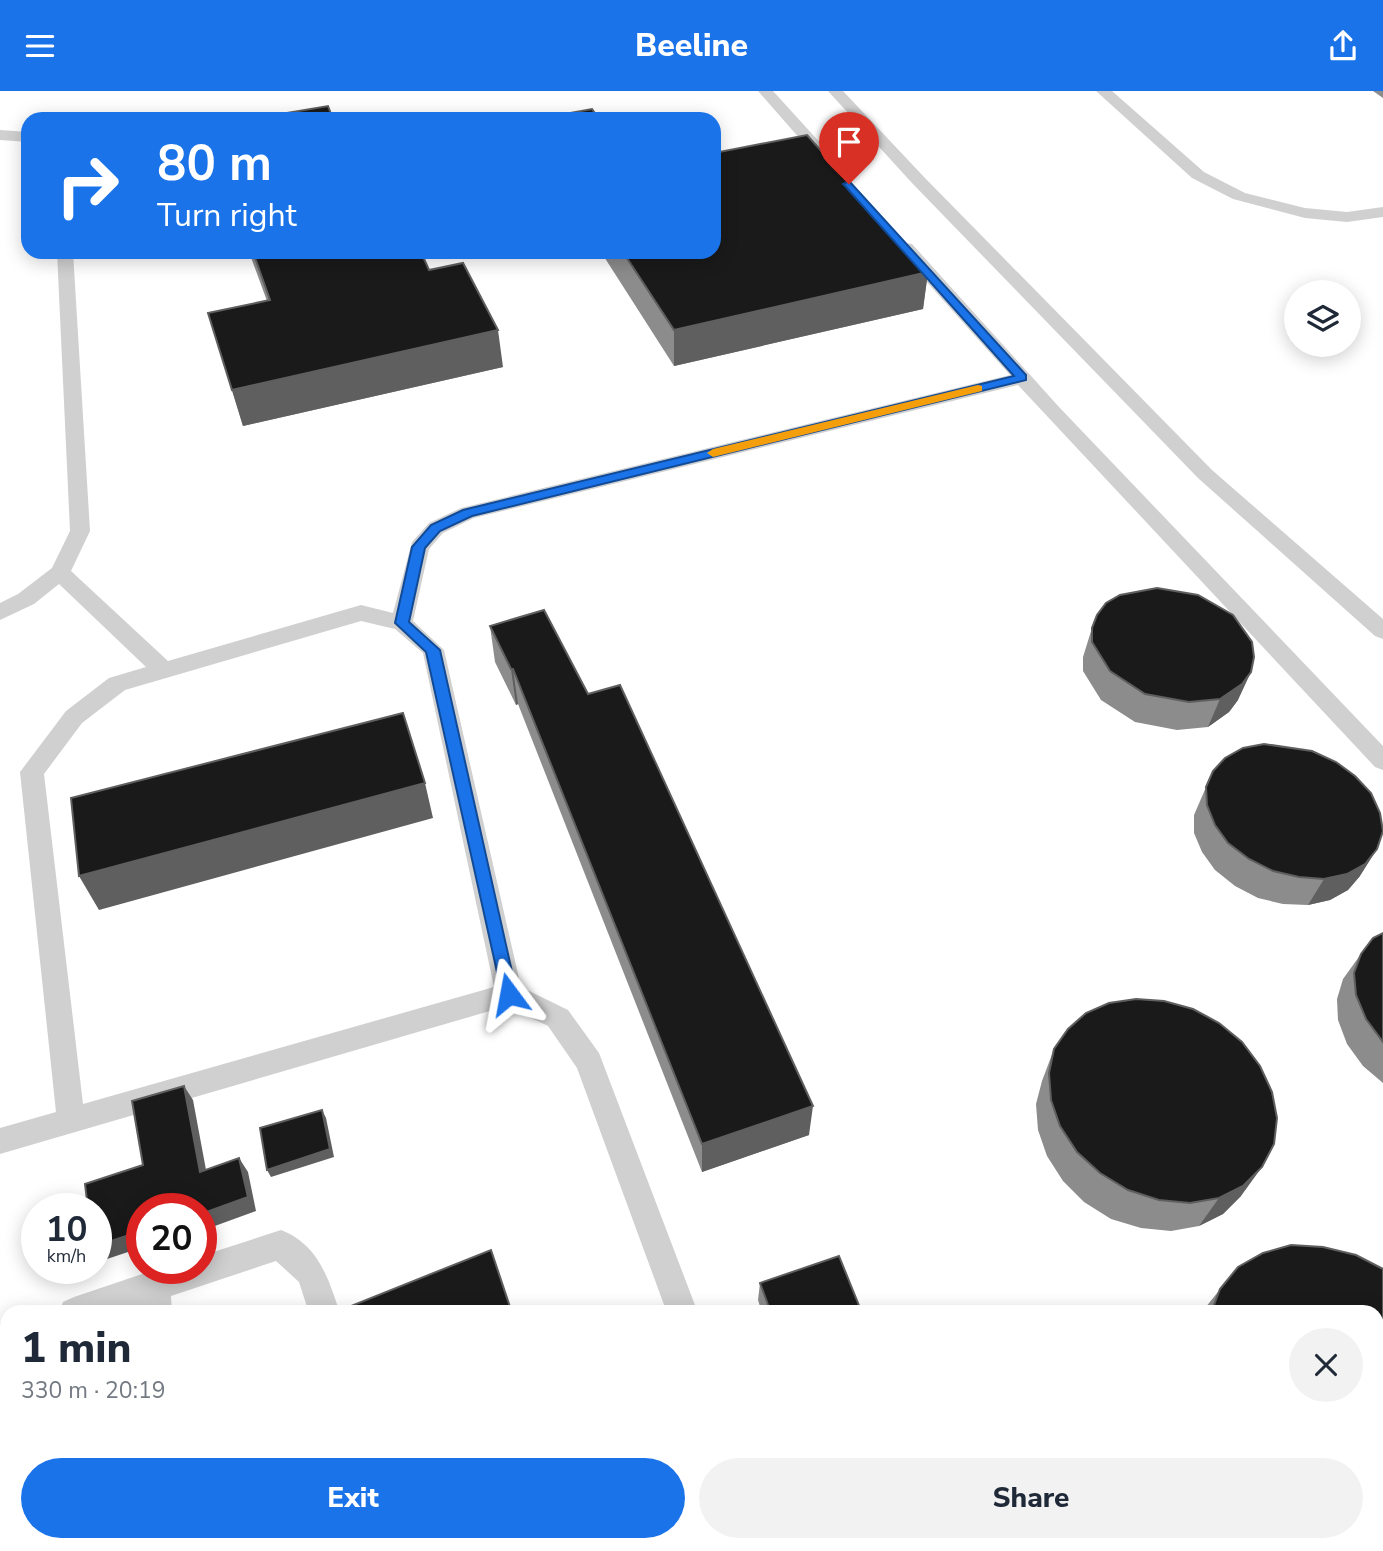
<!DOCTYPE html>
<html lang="en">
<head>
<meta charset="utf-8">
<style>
  body { margin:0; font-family:"Nunito Sans",sans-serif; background:#f2f2f3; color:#1f2937; height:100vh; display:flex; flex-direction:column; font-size:26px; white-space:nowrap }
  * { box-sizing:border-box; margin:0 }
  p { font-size:23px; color:#747a83 }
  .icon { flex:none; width:38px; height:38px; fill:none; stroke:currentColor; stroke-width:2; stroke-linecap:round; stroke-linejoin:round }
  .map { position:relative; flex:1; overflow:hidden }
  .sheet { position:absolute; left:0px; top:1214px; width:1384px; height:247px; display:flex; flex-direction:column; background:#fff; border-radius:21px 21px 0 0; box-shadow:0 4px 18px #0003 }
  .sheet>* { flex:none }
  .banner { position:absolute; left:21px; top:21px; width:700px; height:147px; border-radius:21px; box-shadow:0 4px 18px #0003; background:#1a73e8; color:#fff; overflow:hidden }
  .controls { position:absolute; left:1284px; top:189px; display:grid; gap:14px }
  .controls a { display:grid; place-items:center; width:77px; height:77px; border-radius:50%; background:#fff; box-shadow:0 4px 18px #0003; font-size:35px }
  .speed { position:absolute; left:21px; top:1102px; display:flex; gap:14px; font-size:35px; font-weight:700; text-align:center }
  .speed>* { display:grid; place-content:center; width:91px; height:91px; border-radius:50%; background:#fff; box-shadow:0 4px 18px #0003; line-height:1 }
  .speed small { font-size:18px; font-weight:400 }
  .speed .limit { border:10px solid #d22; background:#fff; color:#111 }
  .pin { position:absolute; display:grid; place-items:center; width:60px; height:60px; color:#fff; margin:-72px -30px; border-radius:50% 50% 50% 0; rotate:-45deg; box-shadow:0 0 7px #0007 }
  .pin .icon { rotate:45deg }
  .me { position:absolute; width:77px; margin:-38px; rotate:347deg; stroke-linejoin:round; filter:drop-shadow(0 0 5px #0008) }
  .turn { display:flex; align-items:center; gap:24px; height:147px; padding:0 21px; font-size:32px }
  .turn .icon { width:91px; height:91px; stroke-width:2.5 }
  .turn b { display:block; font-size:49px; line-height:60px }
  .round { display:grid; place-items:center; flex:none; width:74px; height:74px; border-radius:37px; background:#f2f2f3 }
  .head { display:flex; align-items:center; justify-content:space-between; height:119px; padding:0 21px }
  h1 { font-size:42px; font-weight:800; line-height:52px }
  .primary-button { display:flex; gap:14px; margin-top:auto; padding:14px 21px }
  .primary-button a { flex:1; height:80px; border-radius:42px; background:#1a73e8; color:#fff; font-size:28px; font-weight:800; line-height:80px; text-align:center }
  .primary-button a+a { background:#f2f2f3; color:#1f2937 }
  header { display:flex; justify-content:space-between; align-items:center; height:91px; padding:0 21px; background:#1a73e8; color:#fff; font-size:32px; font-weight:800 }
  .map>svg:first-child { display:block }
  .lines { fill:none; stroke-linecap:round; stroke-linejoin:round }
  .service { fill:#d0d0d0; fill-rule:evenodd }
  .wall { fill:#8c8c8c }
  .shaded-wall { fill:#5f5f5f }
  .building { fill:#1a1a1a; stroke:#5f5f5f; stroke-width:2 }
  .route { fill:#1a73e8; stroke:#114b97; stroke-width:2 }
  .slow { fill:#f59e0b }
</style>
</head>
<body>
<header><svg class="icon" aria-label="menu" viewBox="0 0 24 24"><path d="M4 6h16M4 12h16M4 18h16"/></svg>Beeline<svg class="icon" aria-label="share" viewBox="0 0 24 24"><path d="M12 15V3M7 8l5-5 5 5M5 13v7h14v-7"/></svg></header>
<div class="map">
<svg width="1383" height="1460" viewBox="0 0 1383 1460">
  <rect width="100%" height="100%" fill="#fff"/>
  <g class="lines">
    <path class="service" d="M758,0H773L834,67L836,70L834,73H822Z
      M828,0H843L924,86L1212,379L1383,528V548L1375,545L1198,387L912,92Z
      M1096,0H1112L1204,81L1245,102L1305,117L1347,121L1383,116V126L1347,131L1305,127L1233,108L1192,87Z
      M0,39L28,41V51L0,49Z
      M906,152L912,153L1059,316L1383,655V679L1375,676L1018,294L474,427L443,442L429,458L413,530L444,559L521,896L568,919L599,962L698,1222H667L577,977L548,935L507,915L0,1063V1037L56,1021L20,681L66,620L109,587L146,576L59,493L34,513L0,529V512L18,503L52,477L70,440L57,161H73L90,440L71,480L168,570L361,514L393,522L412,451L429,432L461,417L1010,284L900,161L898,157L900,153ZM361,530L395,538L423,562L494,896L83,1013L44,683L82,632L125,599Z
      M281,1139C319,1154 328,1187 340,1222H309L299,1191L276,1170L171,1205L172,1222H141V1215L122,1222H59L63,1211L74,1206L154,1179L201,1178V1165Z
      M7,1229V1261L0,1264V1232Z
      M169,1454H203L204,1460H170Z
      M354,1454H388L389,1460H355Z
      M753,1454H787L789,1460H755Z"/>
  </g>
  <path class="wall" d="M1373,0H1383V7Z
    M249,161H421L429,179L503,276L243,335L208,222L267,210Z
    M601,161H714L928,181L923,218L674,275Z
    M490,535L809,1044L702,1081L518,613L516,614L495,571Z
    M1092,537L1238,609L1229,621L1208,636L1177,639L1135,631L1101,609L1083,580V566Z
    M1213,680L1360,785L1348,799L1330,809L1308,814L1283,813L1258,807L1235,795L1215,779L1202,761L1194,742V724Z
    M1383,842V992L1363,975L1347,953L1338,929L1337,908L1343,888L1361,863Z
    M1054,958L1241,1105L1223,1123L1199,1135L1171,1140L1141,1137L1111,1128L1084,1111L1063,1090L1047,1065L1038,1039L1036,1013L1042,990Z
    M1238,1176L1383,1178V1426L1377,1428V1222H1201Z
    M760,1192L862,1222H762L758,1209Z
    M871,1454H976L978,1460H873Z"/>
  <path class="shaded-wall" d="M928,181L923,218L674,275V239Z
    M498,239L503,276L243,335L232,299Z
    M511,578H513L518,613L516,614Z
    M1251,581L1238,609L1229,621L1208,636L1220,608Z
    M425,692L433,727L99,819L79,785Z
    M1377,758L1360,785L1348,799L1330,809L1308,814L1324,788Z
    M184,995L193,1009L209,1095L200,1081Z
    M813,1015L809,1044L702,1081V1053Z
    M322,1019L326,1027L334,1066L271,1086L267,1079Z
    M239,1067L248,1081L256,1120L201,1140V1123Z
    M1262,1076L1241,1105L1223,1123L1199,1135L1219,1107Z
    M129,1144L142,1145V1161L141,1162L137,1158L104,1169L96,1160V1155Z
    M1383,1419V1426L1377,1428V1422Z
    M116,1454H134V1460H116Z
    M303,1454H314L315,1460H304Z
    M481,1454H528L515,1460H468Z"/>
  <path class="building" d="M328,15L333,28H251Z
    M592,18L599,28H537Z
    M807,44L928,181L674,239L623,161H714V62Z
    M253,161H421L429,179L463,172L498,239L232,299L208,222L270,209Z
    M1157,497L1198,504L1233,524L1252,551L1254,566L1251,581L1242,593L1220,608L1189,611L1145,603L1110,580L1092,551V537L1097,524L1106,512L1120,504Z
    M544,519L588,603L620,594L813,1015L702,1053L513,578H511L490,535Z
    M403,622L425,692L79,785L71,707Z
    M1264,653L1312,660L1336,671L1355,685L1371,702L1380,722L1383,740L1377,758L1365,773L1347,783L1324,788L1299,786L1273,780L1249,768L1228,752L1215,734L1207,714L1206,696L1213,680L1225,667L1243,657Z
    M1383,842V951L1366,928L1356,904L1354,882L1361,863L1373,847Z
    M1136,908L1164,910L1193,918L1219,932L1242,951L1260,975L1272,1001L1277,1027L1274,1053L1262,1076L1243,1095L1219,1107L1190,1112L1159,1109L1128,1099L1100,1082L1077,1061L1060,1035L1051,1009L1049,982L1054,958L1068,938L1086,922L1109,912Z
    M184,995L200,1081L239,1067L248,1106L201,1123V1118H142V1145L130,1149L129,1144L96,1155V1118H88L85,1093L143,1074L132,1010Z
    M322,1019L330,1058L267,1079L260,1037Z
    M1291,1154L1323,1156L1356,1164L1383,1178V1415H1377V1222H1211L1220,1198L1238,1176L1263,1162Z
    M491,1159L512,1222H342L341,1219Z
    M839,1165L862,1222H771L760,1192Z
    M27,1454H116V1460H27Z
    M196,1454H303L304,1460H197Z
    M404,1454H481L468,1460H405Z
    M881,1454H976L978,1460H883Z"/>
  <path class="route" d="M849,90L1026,284V289L472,425L440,440L425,457L409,531L440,559L517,903L515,908L509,911L503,908L426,561L395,532L412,456L431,434L463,419L1014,285L845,95L843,93Z"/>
  <path class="slow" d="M978,294L982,295V300L713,366L707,362L713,358Z"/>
</svg>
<div class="controls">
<a><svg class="icon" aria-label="layers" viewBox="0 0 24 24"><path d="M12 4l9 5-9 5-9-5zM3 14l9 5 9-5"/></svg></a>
</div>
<div class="speed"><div>10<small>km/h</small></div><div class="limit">20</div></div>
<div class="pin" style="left:849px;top:93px;background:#d93025"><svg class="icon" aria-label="arrive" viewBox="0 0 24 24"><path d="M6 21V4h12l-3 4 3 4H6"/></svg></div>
<svg class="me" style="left:509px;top:903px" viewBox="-20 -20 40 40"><path d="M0-17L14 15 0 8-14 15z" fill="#1a73e8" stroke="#fff" stroke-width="4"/></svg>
<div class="banner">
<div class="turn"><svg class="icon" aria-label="right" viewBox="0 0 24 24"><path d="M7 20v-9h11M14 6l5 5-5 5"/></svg><div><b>80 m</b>Turn right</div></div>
</div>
<section class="sheet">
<div class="head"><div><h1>1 min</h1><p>330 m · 20:19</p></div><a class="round"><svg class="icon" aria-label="close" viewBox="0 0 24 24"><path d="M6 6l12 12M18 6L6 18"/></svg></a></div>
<div class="primary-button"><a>Exit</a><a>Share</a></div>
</section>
</div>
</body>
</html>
